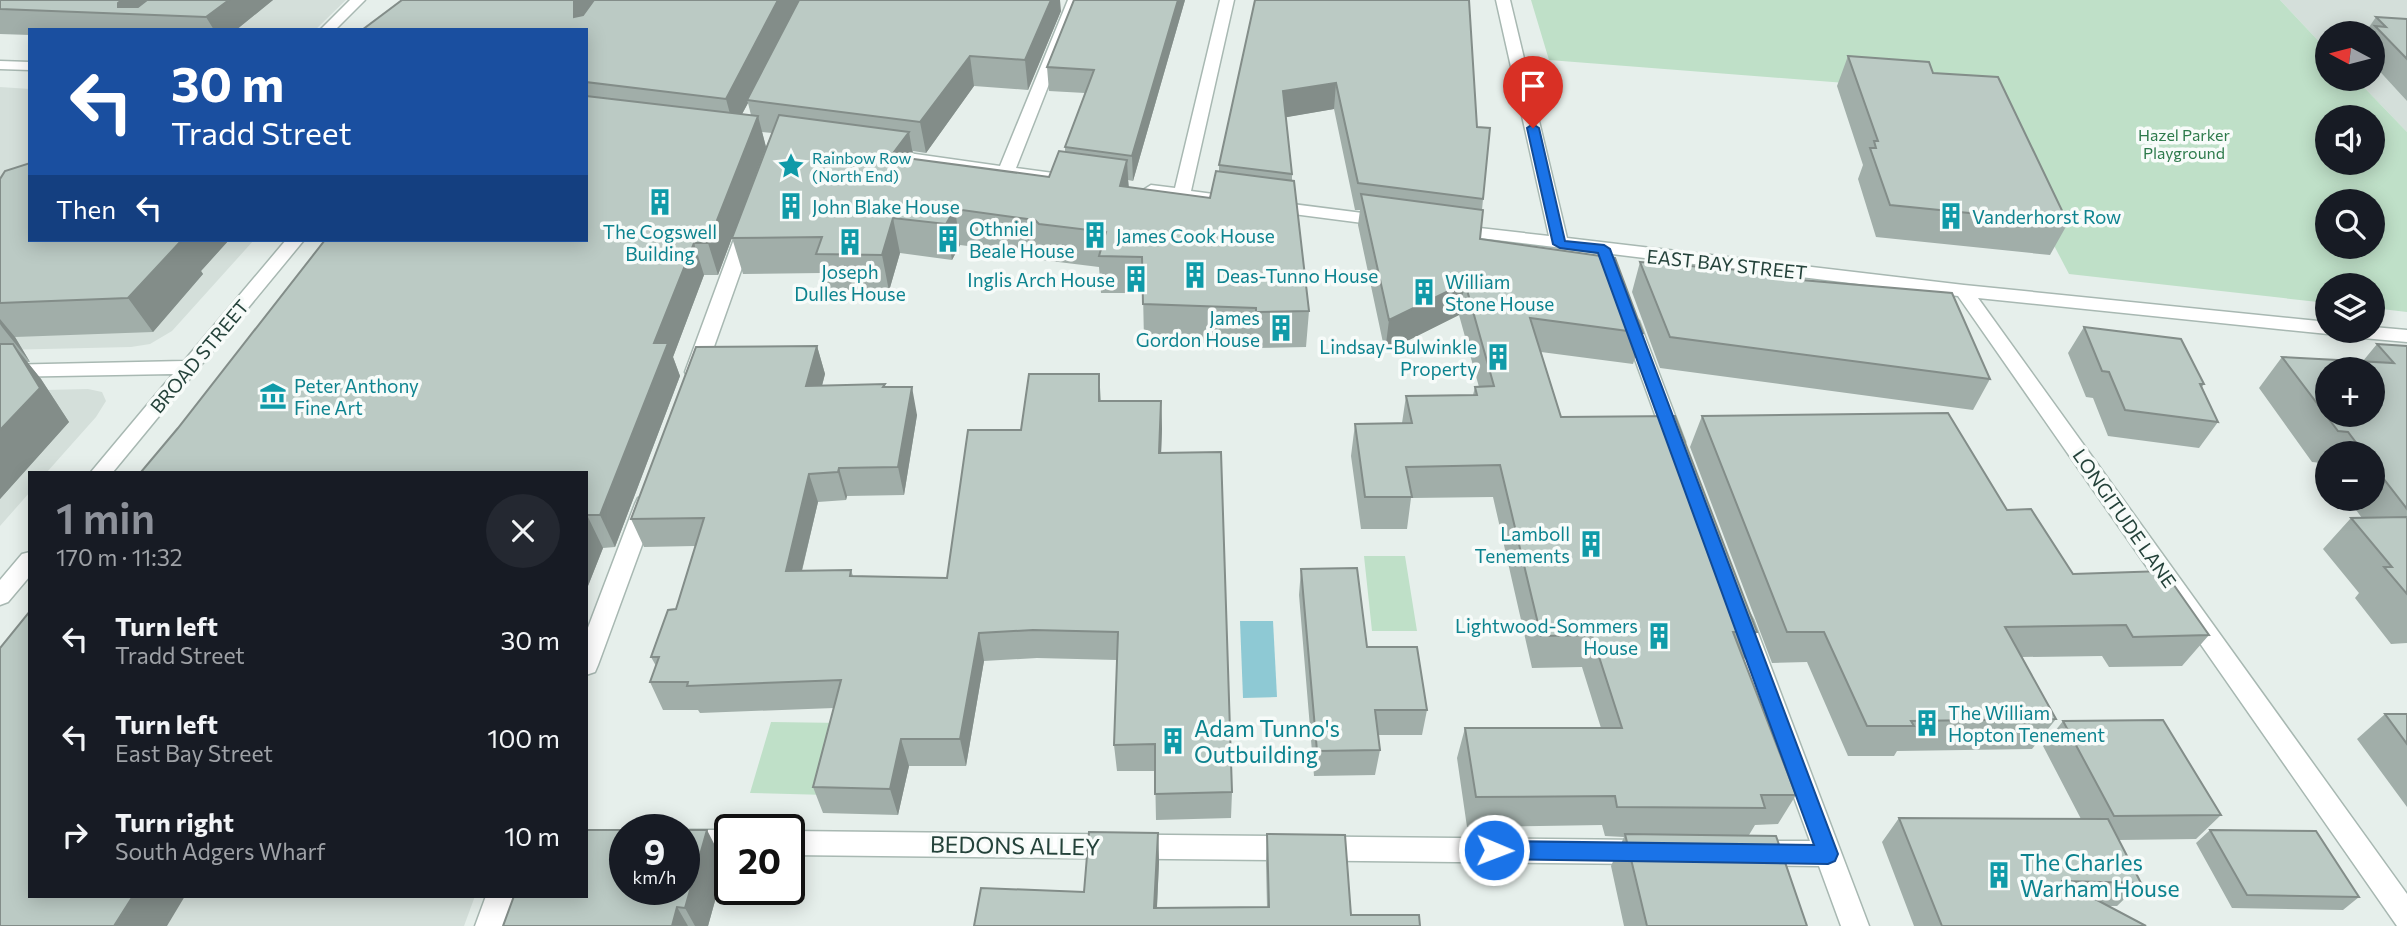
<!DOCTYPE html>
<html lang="en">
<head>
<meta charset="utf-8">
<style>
  body { margin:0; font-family:Commissioner,sans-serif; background:#242831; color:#f1f3f6; height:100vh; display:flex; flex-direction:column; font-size:26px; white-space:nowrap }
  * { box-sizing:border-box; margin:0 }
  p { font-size:23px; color:#9ea1a6 }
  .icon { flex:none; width:38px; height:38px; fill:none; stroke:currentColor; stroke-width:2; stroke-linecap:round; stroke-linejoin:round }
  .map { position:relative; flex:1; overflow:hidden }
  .panel { position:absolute; left:28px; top:471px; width:560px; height:427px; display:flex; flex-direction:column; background:#171b24; border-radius:0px; box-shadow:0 4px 18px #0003 }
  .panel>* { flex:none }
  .guide { position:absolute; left:28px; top:28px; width:560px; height:214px; border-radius:0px; box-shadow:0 4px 18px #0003; background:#1a4fa0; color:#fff; overflow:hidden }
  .needle { width:46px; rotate:277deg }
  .controls { position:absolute; left:2315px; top:21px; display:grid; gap:14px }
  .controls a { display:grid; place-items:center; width:70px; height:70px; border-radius:50%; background:#171b24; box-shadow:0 4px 18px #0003; font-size:35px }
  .speed { position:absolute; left:609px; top:814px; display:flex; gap:14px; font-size:35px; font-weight:700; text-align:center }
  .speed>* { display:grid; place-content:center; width:91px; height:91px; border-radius:50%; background:#171b24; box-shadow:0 4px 18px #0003; line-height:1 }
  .speed small { font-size:18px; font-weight:400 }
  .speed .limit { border:4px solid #111; border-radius:10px; background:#fff; color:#111 }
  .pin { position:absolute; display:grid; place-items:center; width:60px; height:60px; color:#fff; margin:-72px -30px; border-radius:50% 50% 50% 0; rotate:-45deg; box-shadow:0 0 7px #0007 }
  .pin .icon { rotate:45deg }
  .me { position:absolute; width:77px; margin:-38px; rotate:91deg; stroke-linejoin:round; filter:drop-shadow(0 0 5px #0008) }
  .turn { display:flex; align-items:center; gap:24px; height:147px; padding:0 28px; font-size:32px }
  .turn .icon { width:91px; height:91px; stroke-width:2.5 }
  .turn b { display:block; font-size:49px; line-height:60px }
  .then { display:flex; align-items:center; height:66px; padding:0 28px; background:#0003; gap:14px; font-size:26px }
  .round { display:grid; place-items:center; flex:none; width:74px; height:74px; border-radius:37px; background:#242831 }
  .headline { display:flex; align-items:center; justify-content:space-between; height:119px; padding:0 28px }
  h1 { font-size:42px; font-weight:600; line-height:52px; color:#8c9099 }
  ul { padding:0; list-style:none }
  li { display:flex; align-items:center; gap:21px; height:98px; padding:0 28px }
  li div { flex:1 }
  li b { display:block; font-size:26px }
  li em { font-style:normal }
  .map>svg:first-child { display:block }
  .built { fill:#d4dfda }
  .green { fill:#bfe0c8; fill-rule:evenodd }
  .water { fill:#8ec9d4 }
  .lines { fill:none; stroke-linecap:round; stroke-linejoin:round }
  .minor-casing { stroke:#a8b8b2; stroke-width:3 }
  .minor { fill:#fff; fill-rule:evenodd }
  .wall { fill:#a1aea9; fill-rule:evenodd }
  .shaded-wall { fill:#838d89 }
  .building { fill:#bbcac4; stroke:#838d89; stroke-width:2; fill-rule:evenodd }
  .route { fill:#1a73e8; stroke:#114b97; stroke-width:2 }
  .labels { text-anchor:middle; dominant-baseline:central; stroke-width:7; stroke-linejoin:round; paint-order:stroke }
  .far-park-label { font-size:16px; fill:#2d7a4b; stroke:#f7fbf9 }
  .far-culture-label { font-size:16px; fill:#0d838f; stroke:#f7fbf9; text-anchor:start }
  .culture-label { font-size:19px; fill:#0d838f; stroke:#f7fbf9; text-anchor:start }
  .street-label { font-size:19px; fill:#24423a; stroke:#f7fbf9 }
  .near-culture-label { font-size:23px; fill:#0d838f; stroke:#f7fbf9; text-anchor:start }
  .near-street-label { font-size:23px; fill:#24423a; stroke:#f7fbf9 }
</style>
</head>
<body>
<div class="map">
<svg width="2407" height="926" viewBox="0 0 2407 926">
  <rect width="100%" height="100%" fill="#e6efeb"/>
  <path class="built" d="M197,0H346L315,30H158Z
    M2280,0H2407V132L2356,79H2373V33H2328L2327,50Z
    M0,87L30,89V240H254L172,331L150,344L131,347L0,350Z
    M88,389L102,392L106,401L96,417L47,472H30V492L0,526V391Z
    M0,660L30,896H475L464,926H0Z"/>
  <path class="green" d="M1531,0H2280L2327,50L2328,79H2356L2407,132V312L2373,308V285H2328L2327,303L2069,274L1974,93L1549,60ZM2328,117H2373V163H2328ZM2328,201H2373V247H2328Z
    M1364,556H1405L1417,631H1372Z
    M771,722L844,723L827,795L750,793Z"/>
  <path class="water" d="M1240,621H1273L1277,697L1243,698Z"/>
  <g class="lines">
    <defs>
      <path id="minor" d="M350,0H365L335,30H320Z
        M1068,0H1082L1016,168L1083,177L1085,181L1083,185L1077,186L881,158L879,155L887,150L1000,166Z
        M1220,0H1234L1191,191L1243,198L1245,202L1237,207L1151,195L1143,190L1151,185L1175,188Z
        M1496,0H1510L1567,238L1964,285L2328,322V331L2335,332L2328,334L1978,298L2407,894V926H2397L1958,296L1447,234L1444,230L1447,226L1453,225L1549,236Z
        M0,61L30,62V70L0,69Z
        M1269,201L1386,216L1395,221L1386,226L1263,210L1261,206Z
        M746,226L755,231L705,372L702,377H688L685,372L737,231Z
        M286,240H304L113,472H91L173,374L0,377V365L184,361Z
        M1630,315L1639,321L1685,442L1682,447L1675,449L1668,447L1665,442L1621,321Z
        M2373,327L2407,330V342L2352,337L2345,335L2343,331H2373Z
        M646,496L654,498L657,504L598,665L595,672L586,675V633L635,504L638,498Z
        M30,552V576L8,602L0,605V580L22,554Z
        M1741,611L1749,613L1753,620L1869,926H1841L1819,866L1753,865L1743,862L1739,853L1743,844L1753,841H1810L1729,620L1733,613Z
        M684,830H730V854H684Z
        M789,831L1644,840L1654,843L1658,852L1654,861L1644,864L789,855Z
        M486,896H514L503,926H475Z"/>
    </defs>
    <use href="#minor" class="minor-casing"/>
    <use href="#minor" class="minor"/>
  </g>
  <path class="wall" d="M0,0H273L236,30H30V35L0,34Z
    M1185,0L1133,181L1128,180L1129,187L1210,198L1219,171V165L1255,0L1477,127L1483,199L1482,210L1480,239L1643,333L1633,364L1541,352L1561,417L1757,632L1744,660L1796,795L1778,824L1755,825L1749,835L1807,926H1624L1611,866L1624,837L1605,836L1602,825L1467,827L1457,758L1465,728H1601L1582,667L1532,668L1493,497L1411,498L1407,529H1361L1351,456L1355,424L1402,423L1406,396L1473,395L1475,387H1479L1459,315L1385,352L1358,225L1360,210H1355L1334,109L1286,117L1292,174V181L1309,311L1306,347L1255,348V345L1144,341L1143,293H1101L1099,267L1042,260L1039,255L960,245L952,260L900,253L889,291L825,290L821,273L743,274L732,238L718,275H704L673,357L680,376L615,547L603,548L586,591V30L1061,11L1028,90L974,86L926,153L913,151L914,159L1049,177L1065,152V147L1085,93L1049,91L1047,67ZM748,103L751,115L742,114ZM762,132L772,133L766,147Z
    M2376,17L2407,19V101L2373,64V33H2365Z
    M1848,56L1933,73L2068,223L2050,255L1876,237L1858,179L1863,165L1837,86Z
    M0,179L30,240H229L201,271L203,274L153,332L15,337L30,362H27L41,379L69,422L0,499Z
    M1640,262L1790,279L1990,379L1973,410L1660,368L1632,292Z
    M2084,327L2204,384L2202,387L2218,422L2199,448L2108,436L2093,398L2086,397L2068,353Z
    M2377,344L2407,346V643L2391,644L2355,598L2359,593L2323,549L2351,518H2362L2348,499H2373V453H2328V471L2322,463L2312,462L2259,388L2282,357L2363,361Z
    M817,346L825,374L822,386L885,387L917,415L904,495L847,496L846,500L818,502L802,571L851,570L853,576L947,578L1021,430L1099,374L1101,401H1161L1162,429L1161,453L1232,792L1231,818L1156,820L1155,771H1117L1114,745L1117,660L1037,658L984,661L966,766H909L898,815L823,813L813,787L834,708L700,713L698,710H663L650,682L656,666L651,657L676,609L695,546L644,547L631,519Z
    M1702,416L2007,510L2073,574L2209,635L2182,666L2109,667L2102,656L2022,657L2056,719L2032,749L1897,751L1894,756H1848L1807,662L1772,663L1690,447Z
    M1301,569L1367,647L1427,710L1422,735H1378L1380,750L1375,775L1314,776L1299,595Z
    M2385,714H2407V807L2357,739Z
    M2063,721L2221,815L2196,839L2119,840L2141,883L2117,906H2108L2146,926H1914L1882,842L1899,818L2081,819L2043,746Z
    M2210,830L2359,897L2343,910L2232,908L2196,843Z
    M1158,833L1159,862L1157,908L1267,907L1266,863L1267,834L1351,915L974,926L1084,892Z
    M725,865L708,926H503Z"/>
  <path class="shaded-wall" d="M122,0H168L122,14L118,7V3Z
    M229,0H273L236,30H214L206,17Z
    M574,0H605L584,30L574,17Z
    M778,0H800L747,100L748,103L734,129L726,99Z
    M1051,0H1060L1061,11L1028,90L1025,60Z
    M1178,0H1185L1133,181L1132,156Z
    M970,56L974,86L926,153L920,122Z
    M1336,83L1334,109L1282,118L1283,91Z
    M758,116L766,147L718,275L708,243Z
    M909,132L915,167L891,156Z
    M1127,160L1129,195L1120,186Z
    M955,209L960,245L952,260L946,224Z
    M893,218L900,253L889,291L882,255Z
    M176,240H229L201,271L203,274L153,332L128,298Z
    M694,243L704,275L673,357L680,376L615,547L600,515L654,343Z
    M1465,283L1459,315L1385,352L1389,320Z
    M0,319L15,337L30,362L2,327L0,324Z
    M13,344L41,379L69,422L0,499V430Z
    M817,346L825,374L814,415L806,386Z
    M912,387L917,415L904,495L898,467Z
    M1161,401L1162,429L1160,482L1159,453Z
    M839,468L847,496L846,500L838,472Z
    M809,474L818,502L795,599L786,571Z
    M587,515L603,548L586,591V517Z
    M979,633L984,661L966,766L960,739Z
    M901,739L909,766L898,815L890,789Z
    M707,830L725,865L708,926H695L685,908Z
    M1158,833L1159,862L1156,926L1154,908Z
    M133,896H185L167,926H114Z
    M677,907L688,926H672Z"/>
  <path class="building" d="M0,0H122L118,3V7H138L147,0H229L206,17L0,9Z
    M402,0H574V17L583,15L594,0H778L726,99L586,82V30H362Z
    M799,0H1051L1025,60L970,56L920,122L747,100Z
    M1074,0H1178L1132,156L1065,147L1094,70L1047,67Z
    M1255,0H1469L1477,127L1490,128L1483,199L1358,183L1336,83L1283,91L1292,174L1219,165Z
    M2376,17L2407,19V59L2375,26L2386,27Z
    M1848,56L1929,62L1933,73L1998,77L2068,223L1890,205L1870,148H1876L1874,141H1878Z
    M586,96L758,116L708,243H694L654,343H668L600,515H587L586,517V472H141L178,428L325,240H586Z
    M779,115L909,132L891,156L1049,177L1059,151L1127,160L1120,186L1210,198L1216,171L1294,181L1309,311L1256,312V308L1143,304L1142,257L1099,256L1106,232L1039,224L1035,220L955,209L946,224L893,218L882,255L816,254L822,237L732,238Z
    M30,163V240H176L181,241L128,298L0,303V179L5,171Z
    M1361,194L1483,210L1480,239L1615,258L1643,333L1530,318L1561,417L1675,416L1757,632H1733L1796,795H1761L1765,808L1617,807L1615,796L1476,797L1465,728H1622L1592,635L1541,636L1500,465L1406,467L1412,497H1365L1355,424L1412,423L1406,396L1477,395L1475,387L1494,386L1465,283L1389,320Z
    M1640,262L1788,274L1790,279L1952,293L1990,379L1670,337Z
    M2084,327L2181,339L2204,384H2200L2218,422L2125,410L2109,372L2102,371Z
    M0,344H13L40,388L0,430Z
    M2377,344L2407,346V509L2373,465V453H2364L2348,432L2338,431L2282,357L2394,363ZM2328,369H2373V415H2328Z
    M817,346L806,386L885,384L883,387H912L898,467L839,468L838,472L809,474L786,571L851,570L850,576L947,578L968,430H1021L1029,374H1099V401H1161L1159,453L1221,452L1232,792L1155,794V744L1114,745L1118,632L1033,630L979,633L960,739H901L890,789L813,787L841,680L687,686L688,682H650L659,657H651L668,610L676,609L704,518L631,519L696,347Z
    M1948,413L2007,510L2031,509L2073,574L2164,571L2209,635L2133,637L2126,625L2005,627L2056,719L1911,721L1914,726H1867L1824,632H1787L1702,416Z
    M2407,517V594L2384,567H2392L2351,518Z
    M1357,568L1367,647H1417L1427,710H1375L1380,750L1317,751L1301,569Z
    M30,611V896H133L114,926H0V648Z
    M2385,714H2407V744Z
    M2163,720L2221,815L2114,816L2063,721Z
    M1899,818L2108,819L2141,883L2061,881L2146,926H1942Z
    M586,830H625V889H684V830H707L685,908L677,907L672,926H503L514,896H586Z
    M2210,830L2316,831L2359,897L2247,895Z
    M1089,832L1158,833L1154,908L1269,907L1267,834L1345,835L1351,915H1419L1420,926H974L981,888L1084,892Z
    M1625,834L1776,836L1807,926H1647Z"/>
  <path class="route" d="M1533,124L1539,128L1565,241L1604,245L1610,249L1838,854L1835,861L1828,864L1494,859L1487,857L1484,850L1487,843L1494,841L1814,845L1598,253L1560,248L1553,244L1527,128Z"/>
  <defs>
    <symbol id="sight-bare" viewBox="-9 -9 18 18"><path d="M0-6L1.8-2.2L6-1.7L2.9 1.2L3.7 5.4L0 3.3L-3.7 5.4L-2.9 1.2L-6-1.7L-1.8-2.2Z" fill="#0f9aa8" stroke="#f7fbf9" stroke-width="2.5" paint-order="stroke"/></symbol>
    <symbol id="building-bare" viewBox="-9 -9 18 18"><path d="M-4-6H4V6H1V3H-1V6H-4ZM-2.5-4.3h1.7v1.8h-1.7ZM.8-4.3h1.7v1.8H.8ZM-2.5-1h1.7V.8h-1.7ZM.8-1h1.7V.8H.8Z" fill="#0f9aa8" stroke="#f7fbf9" stroke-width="2.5" paint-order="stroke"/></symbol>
    <symbol id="museum-bare" viewBox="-9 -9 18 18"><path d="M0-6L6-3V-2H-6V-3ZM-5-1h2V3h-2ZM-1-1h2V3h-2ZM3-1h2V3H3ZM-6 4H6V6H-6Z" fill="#0f9aa8" stroke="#f7fbf9" stroke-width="2.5" paint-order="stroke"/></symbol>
  </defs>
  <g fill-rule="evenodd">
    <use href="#sight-bare" x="772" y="147" width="38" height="38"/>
    <use href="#building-bare" x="641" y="183" width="38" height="38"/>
    <use href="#building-bare" x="772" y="187" width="38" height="38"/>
    <use href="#building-bare" x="1932" y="197" width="38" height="38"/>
    <use href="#building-bare" x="1076" y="216" width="38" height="38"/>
    <use href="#building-bare" x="929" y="220" width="38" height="38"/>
    <use href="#building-bare" x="831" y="223" width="38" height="38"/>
    <use href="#building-bare" x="1176" y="256" width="38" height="38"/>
    <use href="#building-bare" x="1117" y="260" width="38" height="38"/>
    <use href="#building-bare" x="1405" y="273" width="38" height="38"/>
    <use href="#building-bare" x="1262" y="309" width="38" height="38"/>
    <use href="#building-bare" x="1479" y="338" width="38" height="38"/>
    <use href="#museum-bare" x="254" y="377" width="38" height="38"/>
    <use href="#building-bare" x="1572" y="525" width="38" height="38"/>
    <use href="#building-bare" x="1640" y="617" width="38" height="38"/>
    <use href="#building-bare" x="1908" y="704" width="38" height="38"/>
    <use href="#building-bare" x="1154" y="722" width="38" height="38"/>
    <use href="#building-bare" x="1980" y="856" width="38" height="38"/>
  </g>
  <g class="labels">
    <g class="far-park-label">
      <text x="2184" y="134">Hazel Parker<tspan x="2184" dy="18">Playground</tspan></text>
    </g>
    <g class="far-culture-label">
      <text x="812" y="157">Rainbow Row<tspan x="812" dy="18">(North End)</tspan></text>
    </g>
    <g class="culture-label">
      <text x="812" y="206">John Blake House</text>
      <text x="1972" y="216">Vanderhorst Row</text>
      <text x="969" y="228">Othniel<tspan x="969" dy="22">Beale House</tspan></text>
      <text x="660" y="231" text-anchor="middle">The Cogswell<tspan x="660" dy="22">Building</tspan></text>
      <text x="1116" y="235">James Cook House</text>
      <text x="850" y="271" text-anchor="middle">Joseph<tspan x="850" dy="22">Dulles House</tspan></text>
      <text x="1216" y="275">Deas-Tunno House</text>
      <text x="1115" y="279" text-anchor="end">Inglis Arch House</text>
      <text x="1445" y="281">William<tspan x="1445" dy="22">Stone House</tspan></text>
      <text x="1260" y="317" text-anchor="end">James<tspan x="1260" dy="22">Gordon House</tspan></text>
      <text x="1477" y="346" text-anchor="end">Lindsay-Bulwinkle<tspan x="1477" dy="22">Property</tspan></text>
      <text x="294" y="385">Peter Anthony<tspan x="294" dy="22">Fine Art</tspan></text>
      <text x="1570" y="533" text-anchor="end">Lamboll<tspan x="1570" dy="22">Tenements</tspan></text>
      <text x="1638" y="625" text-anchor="end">Lightwood-Sommers<tspan x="1638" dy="22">House</tspan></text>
      <text x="1948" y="712">The William<tspan x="1948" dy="22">Hopton Tenement</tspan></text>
    </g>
    <g class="street-label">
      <text transform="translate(1727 264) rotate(6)">EAST BAY STREET</text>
      <text transform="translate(199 356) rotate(-50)">BROAD STREET</text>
      <text transform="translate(2125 518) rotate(55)">LONGITUDE LANE</text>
    </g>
    <g class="near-culture-label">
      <text x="1194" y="728">Adam Tunno's<tspan x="1194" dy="26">Outbuilding</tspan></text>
      <text x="2020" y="862">The Charles<tspan x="2020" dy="26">Warham House</tspan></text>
    </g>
    <g class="near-street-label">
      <text transform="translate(1015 845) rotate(1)">BEDONS ALLEY</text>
    </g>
  </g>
</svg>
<div class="controls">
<a><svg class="needle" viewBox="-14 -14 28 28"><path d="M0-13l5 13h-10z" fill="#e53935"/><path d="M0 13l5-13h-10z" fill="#9ea1a6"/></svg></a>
<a><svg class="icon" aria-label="sound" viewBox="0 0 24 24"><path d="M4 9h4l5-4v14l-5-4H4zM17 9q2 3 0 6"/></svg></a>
<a><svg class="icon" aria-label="search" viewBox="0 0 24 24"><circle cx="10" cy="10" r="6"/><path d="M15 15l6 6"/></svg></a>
<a><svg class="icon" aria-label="layers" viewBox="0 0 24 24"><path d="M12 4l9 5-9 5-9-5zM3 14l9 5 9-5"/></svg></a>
<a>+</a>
<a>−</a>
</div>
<div class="speed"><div>9<small>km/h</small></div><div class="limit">20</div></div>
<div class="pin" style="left:1533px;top:128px;background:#d93025"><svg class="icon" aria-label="arrive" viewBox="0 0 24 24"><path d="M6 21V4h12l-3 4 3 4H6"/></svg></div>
<svg class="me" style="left:1494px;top:850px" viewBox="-20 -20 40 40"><circle r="17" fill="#1a73e8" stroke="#fff" stroke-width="3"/><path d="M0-11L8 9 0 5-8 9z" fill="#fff"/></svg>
<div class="guide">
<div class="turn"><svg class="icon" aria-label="left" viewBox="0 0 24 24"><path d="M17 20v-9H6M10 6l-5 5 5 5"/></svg><div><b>30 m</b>Tradd Street</div></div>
<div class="then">Then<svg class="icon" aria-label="left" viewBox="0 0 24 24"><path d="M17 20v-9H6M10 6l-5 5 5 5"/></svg></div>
</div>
<section class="panel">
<div class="headline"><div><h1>1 min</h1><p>170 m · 11:32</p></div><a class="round"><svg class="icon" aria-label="close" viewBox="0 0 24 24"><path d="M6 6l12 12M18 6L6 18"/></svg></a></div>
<ul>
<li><svg class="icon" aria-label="left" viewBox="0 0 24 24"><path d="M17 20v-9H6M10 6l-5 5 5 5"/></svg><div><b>Turn left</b><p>Tradd Street</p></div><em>30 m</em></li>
<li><svg class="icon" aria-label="left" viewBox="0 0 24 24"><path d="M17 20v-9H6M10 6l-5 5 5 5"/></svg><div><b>Turn left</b><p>East Bay Street</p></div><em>100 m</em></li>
<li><svg class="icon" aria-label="right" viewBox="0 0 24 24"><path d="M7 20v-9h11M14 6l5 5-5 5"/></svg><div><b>Turn right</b><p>South Adgers Wharf</p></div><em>10 m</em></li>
</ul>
</section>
</div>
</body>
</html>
